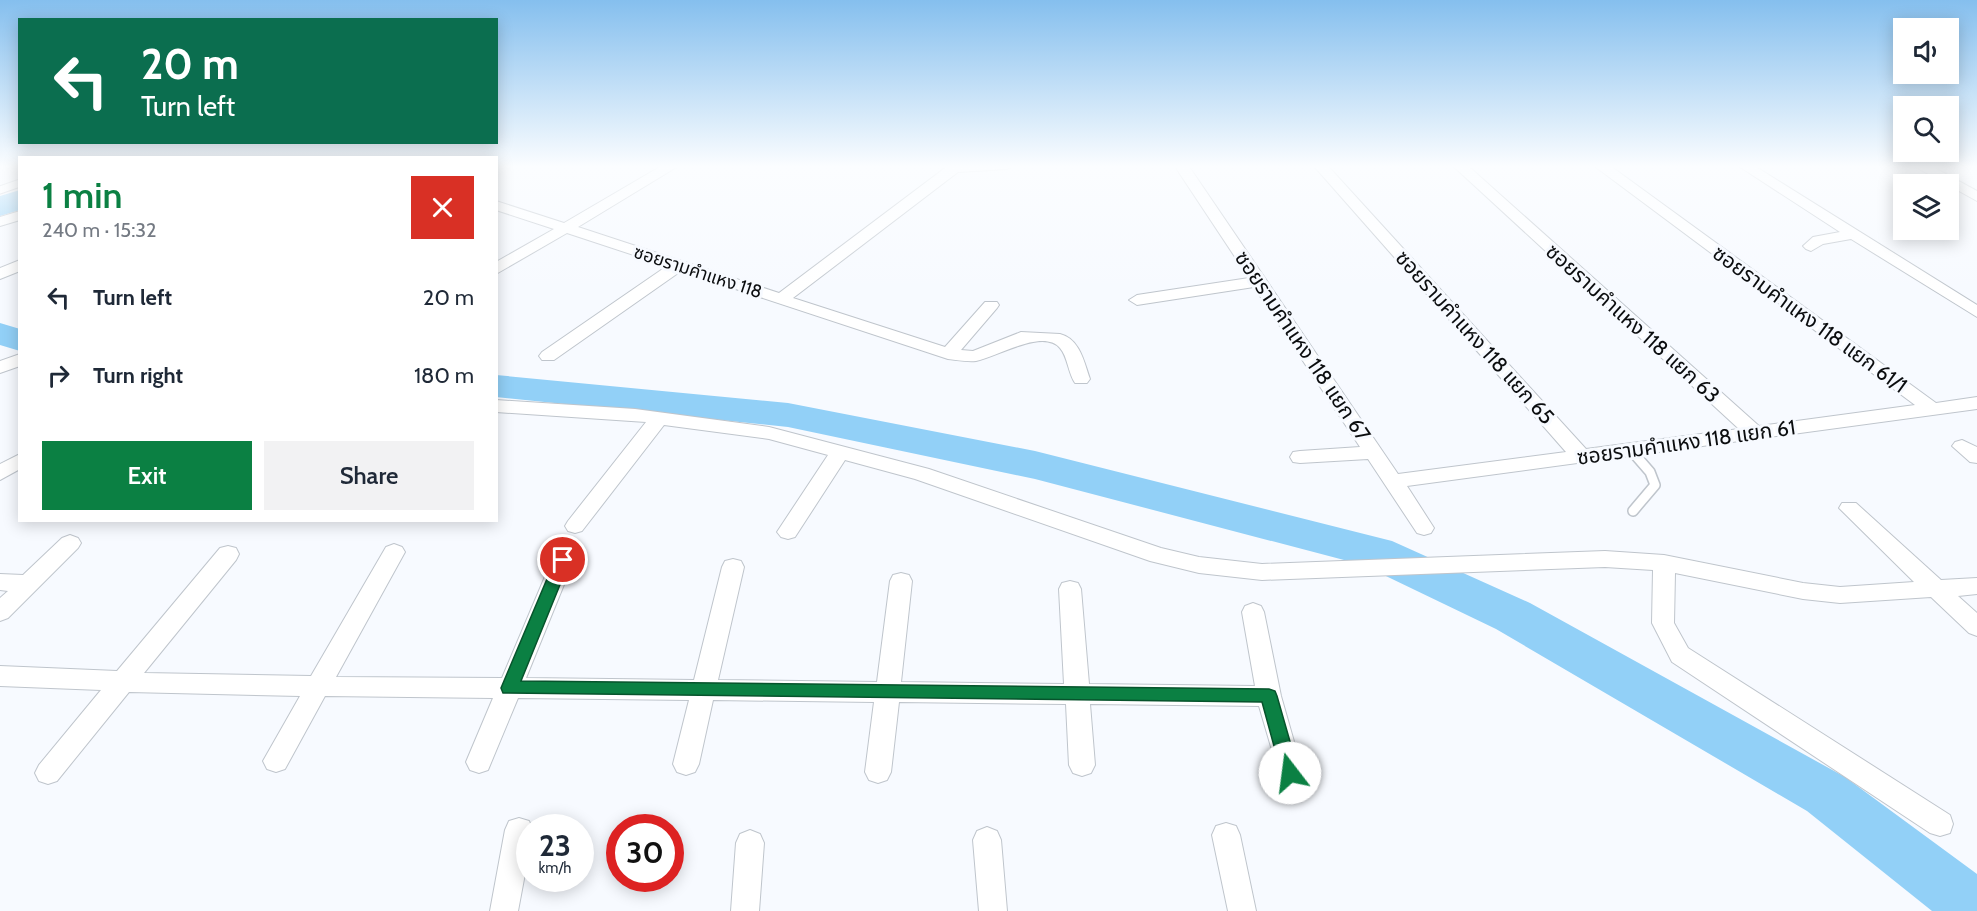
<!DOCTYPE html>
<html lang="en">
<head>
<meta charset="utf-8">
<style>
  body { margin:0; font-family:Cabin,"Noto Sans Thai",sans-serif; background:#f2f2f3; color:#1f2937; height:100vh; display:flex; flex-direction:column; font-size:22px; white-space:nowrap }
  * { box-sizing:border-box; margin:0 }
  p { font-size:20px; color:#747a83 }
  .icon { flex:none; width:33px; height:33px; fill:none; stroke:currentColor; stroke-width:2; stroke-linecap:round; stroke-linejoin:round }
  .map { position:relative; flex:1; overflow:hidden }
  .drawer { position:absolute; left:18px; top:156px; width:480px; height:366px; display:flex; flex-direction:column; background:#fff; border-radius:0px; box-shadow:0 3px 15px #0003 }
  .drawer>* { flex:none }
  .banner { position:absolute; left:18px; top:18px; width:480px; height:126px; border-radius:0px; box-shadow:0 3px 15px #0003; background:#0b6e4f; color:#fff; overflow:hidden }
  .tools { position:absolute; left:1893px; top:18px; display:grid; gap:12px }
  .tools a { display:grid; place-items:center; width:66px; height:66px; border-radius:0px; background:#fff; box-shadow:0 3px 15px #0003; font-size:30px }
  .speed { position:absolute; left:516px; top:814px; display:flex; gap:12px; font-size:30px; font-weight:700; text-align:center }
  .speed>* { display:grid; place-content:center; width:78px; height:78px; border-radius:50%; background:#fff; box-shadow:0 3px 15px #0003; line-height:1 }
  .speed small { font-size:15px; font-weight:400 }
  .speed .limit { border:9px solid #d22; background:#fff; color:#111 }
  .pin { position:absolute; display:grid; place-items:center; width:51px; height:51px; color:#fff; margin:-26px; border:3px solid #fff; border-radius:50%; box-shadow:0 2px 6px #0007 }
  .me { position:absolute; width:66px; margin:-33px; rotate:345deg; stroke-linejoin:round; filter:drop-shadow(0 0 4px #0008) }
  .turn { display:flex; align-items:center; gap:21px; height:126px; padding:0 24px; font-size:27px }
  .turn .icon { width:78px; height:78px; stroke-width:2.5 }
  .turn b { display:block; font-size:42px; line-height:51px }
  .round { display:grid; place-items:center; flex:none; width:63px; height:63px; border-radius:0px; background:#f2f2f3 }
  .head { display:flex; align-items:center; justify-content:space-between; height:102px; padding:0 24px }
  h1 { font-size:36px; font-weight:600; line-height:45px; color:#0b8043 }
  .button { display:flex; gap:12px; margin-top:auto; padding:12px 24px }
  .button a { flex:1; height:69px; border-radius:0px; background:#0b8043; color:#fff; font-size:24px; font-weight:600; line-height:69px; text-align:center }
  .button a+a { background:#f2f2f3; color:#1f2937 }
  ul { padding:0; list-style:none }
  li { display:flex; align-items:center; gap:18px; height:78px; padding:0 24px }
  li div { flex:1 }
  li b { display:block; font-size:22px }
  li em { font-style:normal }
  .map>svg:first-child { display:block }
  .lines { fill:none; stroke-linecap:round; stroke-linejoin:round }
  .river { fill:#92d0f7; fill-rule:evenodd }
  .lane-far1-casing { stroke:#bfc5cc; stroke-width:9 }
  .lane-casing { stroke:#bfc5cc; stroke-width:12 }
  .street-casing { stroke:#bfc5cc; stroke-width:2 }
  .lane-far1 { stroke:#fff; stroke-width:7 }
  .lane { stroke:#fff; stroke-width:9 }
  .street { fill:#fff; fill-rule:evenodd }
  .route { fill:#0b8043; stroke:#07532c; stroke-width:1.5 }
  .labels { text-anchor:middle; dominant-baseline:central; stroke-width:6; stroke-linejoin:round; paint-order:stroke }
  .far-street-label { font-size:18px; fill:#0b0d0f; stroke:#f7faff }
  .street-label { font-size:21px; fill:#0b0d0f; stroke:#f7faff }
</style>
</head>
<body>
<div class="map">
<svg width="1977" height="911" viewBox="0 0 1977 911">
  <rect width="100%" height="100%" fill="#f7faff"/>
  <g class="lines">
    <path class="river" d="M20,190V210L0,216V196Z
      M0,323L20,329V351L0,345Z
      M496,375L788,403L1035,451L1392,541L1530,603L1845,777L1977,874V911H1932L1807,811L1496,629L1363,565L1035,479L788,427L496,397Z"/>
    <defs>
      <path id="lane-far1" d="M0,190L20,183"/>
      <path id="lane" d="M1630,449L1650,472L1655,485L1633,511"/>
      <path id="street" d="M663,165H680L578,227L779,293L949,165H1014L1007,169L958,172L793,298L945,347L985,302H997L999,305L997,308L961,350L973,351L1021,332L1060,334C1080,339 1084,362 1090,379L1087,383H1075C1068,373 1068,357 1060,348C1043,328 997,357 976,361C967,362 957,360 948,359L681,271L554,360H542L539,356L542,352L667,266L567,233L496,274V262L554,229L496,210V201L564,223Z
        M1174,165H1188L1398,474L1566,452L1313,165H1327L1586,449L1739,429L1452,165H1467L1759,426L1915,405L1593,165H1609L1936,403L1977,397V409L1407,486L1434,528L1431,533L1424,535L1417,533L1368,459L1300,463L1293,462L1290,457L1293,452L1300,451L1360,447L1254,287L1137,305L1129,300L1137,295L1249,278Z
        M1737,165H1753L1977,305V317L1851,239L1823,244L1811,251L1806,249L1803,246L1813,237L1840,232Z
        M1912,165H1929L1977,191V201Z
        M20,211V220L0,226V217Z
        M20,260V271L0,279V268Z
        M20,354V366L0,373V361Z
        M496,400L635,409L769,427L929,469L1161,548L1199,557L1262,564L1605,551L1664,555L1803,583L1840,587L1914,582L1839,508L1842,503H1856L1941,580L1977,578V594L1958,596L1977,613V636L1969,633L1931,597L1840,603L1803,599L1675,573L1674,623L1688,648L1950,815L1953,824L1950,833L1940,836L1930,833L1672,662L1652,623L1653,570L1605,567L1262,580L1199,573L1150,561L915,479L845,460L795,537L788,539L781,537L777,532L828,455L769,439L664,425L582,531L575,533L568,531L565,526L568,521L646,422L496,412Z
        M1962,440L1977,447V463L1970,462L1952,446L1955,442Z
        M20,454V469L0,480V464Z
        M70,535L78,538L81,543L78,548L8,618L0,621V598L8,591L0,590V574L23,575L62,538Z
        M394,544L402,547L405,552L336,677L502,678L552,560L555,554L563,552L571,554L574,560L526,678L694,680L722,567L725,561L733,559L741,561L744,567L718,680L877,682L890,581L893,575L901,573L909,575L912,581L901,682L1064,684L1059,589L1062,583L1070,581L1078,583L1081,589L1089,684L1255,686L1242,612L1245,606L1253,603L1261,606L1264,612L1281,696L1303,773L1299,781L1290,784L1281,781L1259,706L1090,704L1095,765L1091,773L1082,776L1073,773L1069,765L1066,704L899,702L891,772L887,780L878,783L869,780L865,772L874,702L713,700L699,764L695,772L686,775L677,772L673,764L689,700L518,698L488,770L479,773L470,770L466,762L493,698L325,696L285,769L276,772L267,769L263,761L300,696L129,692L57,781L48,784L39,781L35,773L39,765L101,690L0,686V666L117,671L220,548L228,546L236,548L239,554L236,560L144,673L311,676L386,547Z
        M519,818L529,821L532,828H530V847L518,911H490L505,830L509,821Z
        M1226,823L1236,826L1240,835L1256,911H1228L1212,835L1216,826Z
        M987,827L997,831L1001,840L1007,911H979L973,840L977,831Z
        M750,830L760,834L764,843L759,911H731L736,843L740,834Z"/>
    </defs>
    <use href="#lane-far1" class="lane-far1-casing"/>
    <use href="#lane" class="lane-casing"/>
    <use href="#street" class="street-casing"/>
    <use href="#lane-far1" class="lane-far1"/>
    <use href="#lane" class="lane"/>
    <use href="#street" class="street"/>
  </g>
  <linearGradient id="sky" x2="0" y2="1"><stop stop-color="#85bfee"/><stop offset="0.57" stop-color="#fbfdff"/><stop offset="1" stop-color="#fbfdff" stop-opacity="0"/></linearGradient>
  <rect width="1977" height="292" fill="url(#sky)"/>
  <path class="route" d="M563,555L570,560L521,681L1269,689L1275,691L1277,696L1299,773L1296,779L1290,781L1283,779L1262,702L503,693L501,688L555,560Z"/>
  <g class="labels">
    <g class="far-street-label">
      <text transform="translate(698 272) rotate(18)">ซอยรามคำแหง 118</text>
    </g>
    <g class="street-label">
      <text transform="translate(1810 319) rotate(36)">ซอยรามคำแหง 118 แยก 61/1</text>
      <text transform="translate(1633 323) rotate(42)">ซอยรามคำแหง 118 แยก 63</text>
      <text transform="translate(1475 337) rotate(48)">ซอยรามคำแหง 118 แยก 65</text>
      <text transform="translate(1303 346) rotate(56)">ซอยรามคำแหง 118 แยก 67</text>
      <text transform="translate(1686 442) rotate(-8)">ซอยรามคำแหง 118 แยก 61</text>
    </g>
  </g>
</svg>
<div class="tools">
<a><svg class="icon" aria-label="sound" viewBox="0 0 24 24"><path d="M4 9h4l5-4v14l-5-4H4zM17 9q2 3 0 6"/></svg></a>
<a><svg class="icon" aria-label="search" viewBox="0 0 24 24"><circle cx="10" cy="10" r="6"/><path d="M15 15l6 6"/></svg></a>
<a><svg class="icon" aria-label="layers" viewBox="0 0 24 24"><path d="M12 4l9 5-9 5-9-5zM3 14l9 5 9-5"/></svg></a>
</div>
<div class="speed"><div>23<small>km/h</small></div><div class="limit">30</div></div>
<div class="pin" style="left:563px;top:560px;background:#d93025"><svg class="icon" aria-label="arrive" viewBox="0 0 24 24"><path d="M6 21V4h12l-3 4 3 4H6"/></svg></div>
<svg class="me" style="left:1290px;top:773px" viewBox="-20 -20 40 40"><circle r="19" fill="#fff"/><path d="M0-13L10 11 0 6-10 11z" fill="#0b8043"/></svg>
<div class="banner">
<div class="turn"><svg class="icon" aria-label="left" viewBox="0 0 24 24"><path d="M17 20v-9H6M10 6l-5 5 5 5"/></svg><div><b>20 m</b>Turn left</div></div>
</div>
<section class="drawer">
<div class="head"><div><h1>1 min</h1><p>240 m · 15:32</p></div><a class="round" style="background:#d93025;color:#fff"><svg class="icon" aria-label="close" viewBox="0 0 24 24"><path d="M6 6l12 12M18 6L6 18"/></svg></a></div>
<ul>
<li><svg class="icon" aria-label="left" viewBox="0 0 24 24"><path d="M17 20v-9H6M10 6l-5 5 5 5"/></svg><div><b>Turn left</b></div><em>20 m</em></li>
<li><svg class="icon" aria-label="right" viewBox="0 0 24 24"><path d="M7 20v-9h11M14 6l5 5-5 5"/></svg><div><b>Turn right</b></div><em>180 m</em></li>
</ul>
<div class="button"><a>Exit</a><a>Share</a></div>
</section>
</div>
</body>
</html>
